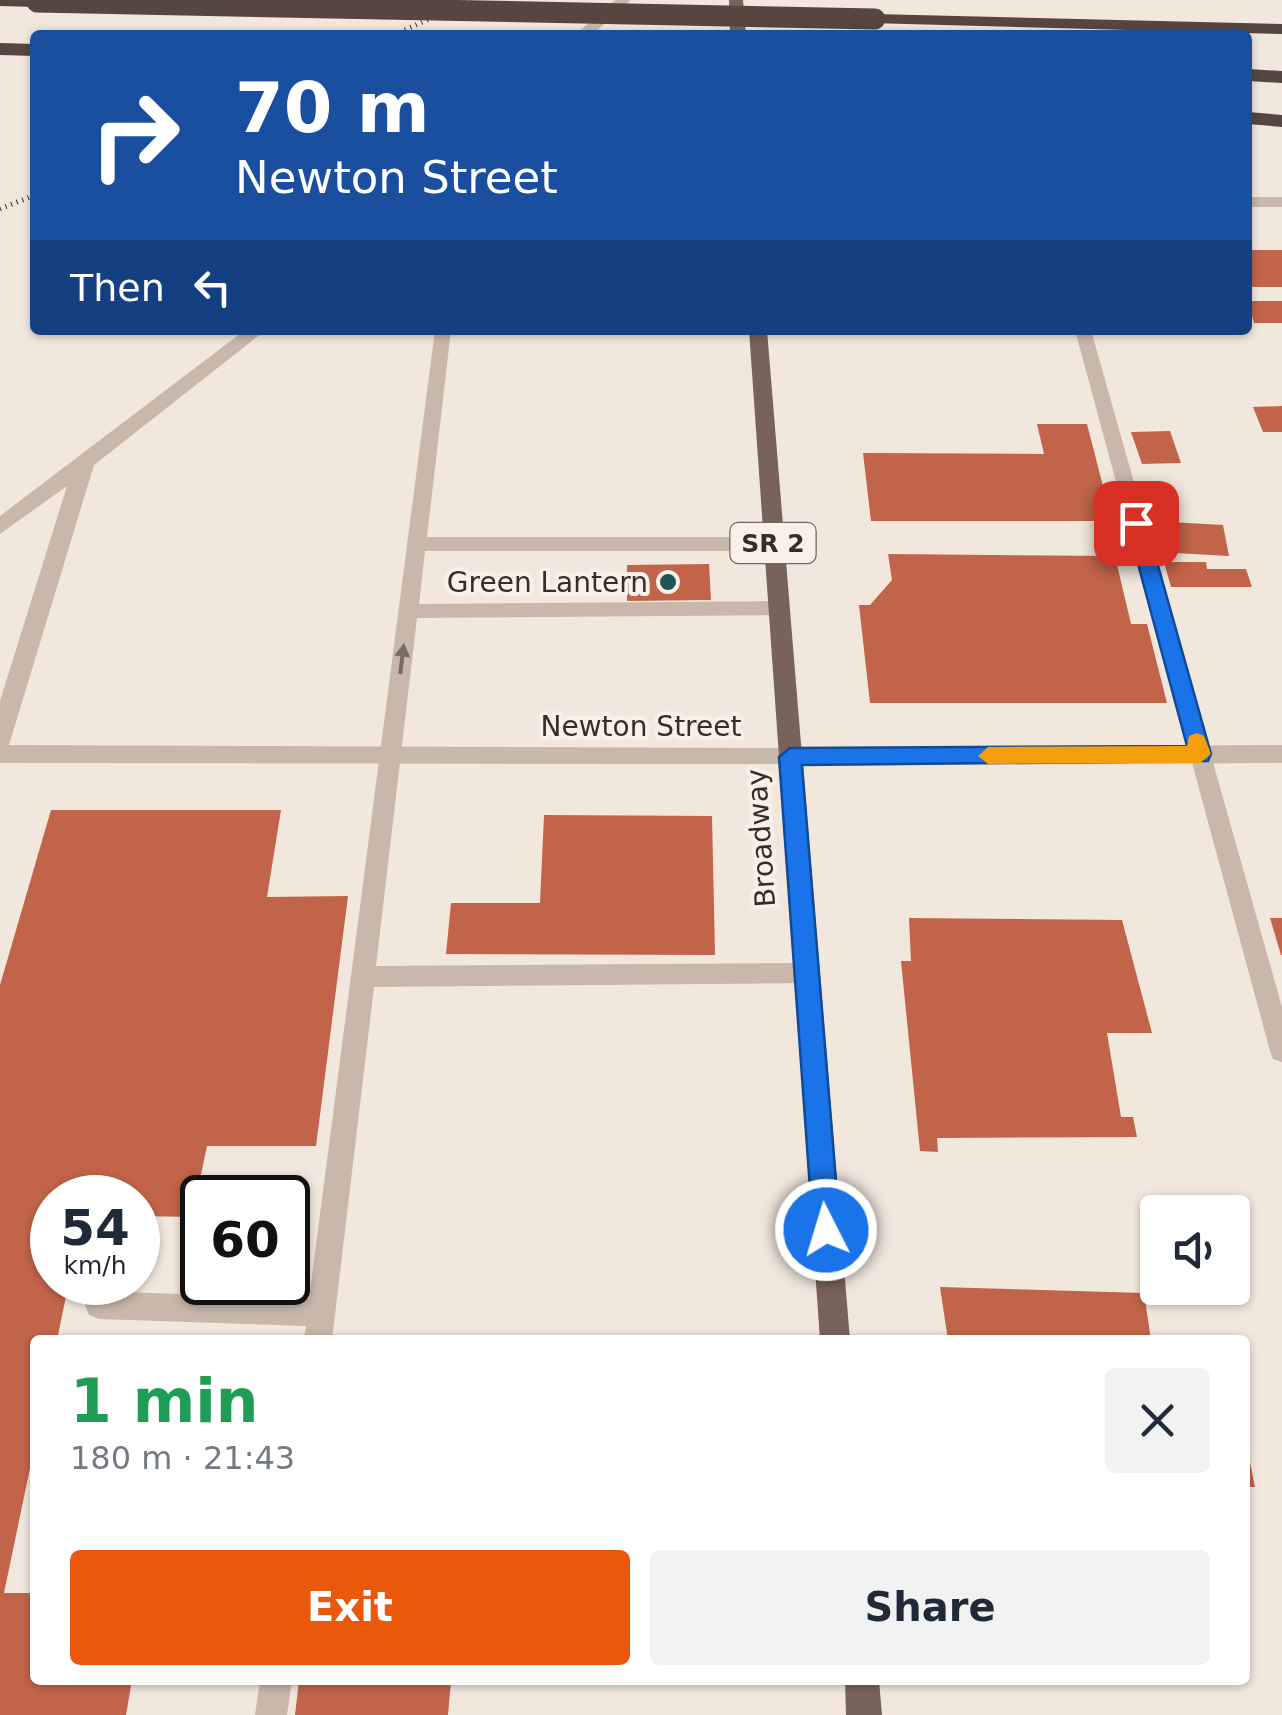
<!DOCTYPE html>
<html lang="en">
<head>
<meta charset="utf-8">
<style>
  body { margin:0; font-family:"DejaVu Sans",sans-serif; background:#f2f2f3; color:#1f2937; height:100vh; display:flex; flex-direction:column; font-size:38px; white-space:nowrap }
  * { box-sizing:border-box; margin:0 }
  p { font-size:32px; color:#747a83 }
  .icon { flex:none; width:55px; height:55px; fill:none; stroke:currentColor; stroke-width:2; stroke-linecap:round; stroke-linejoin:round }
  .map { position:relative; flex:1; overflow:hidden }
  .sheet { position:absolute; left:30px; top:1335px; width:1220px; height:350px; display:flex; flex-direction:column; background:#fff; border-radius:10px; box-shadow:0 2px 8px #0004 }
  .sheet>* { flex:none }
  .guide { position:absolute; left:30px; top:30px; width:1222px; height:305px; border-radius:10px; box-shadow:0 2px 8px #0004; background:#1a4fa0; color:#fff; overflow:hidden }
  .buttons { position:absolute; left:1140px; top:1195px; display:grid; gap:20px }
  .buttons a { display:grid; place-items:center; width:110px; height:110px; border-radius:10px; background:#fff; box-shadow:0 2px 8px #0004; font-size:50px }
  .speed { position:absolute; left:30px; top:1175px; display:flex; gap:20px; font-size:50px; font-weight:700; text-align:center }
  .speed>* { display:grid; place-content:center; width:130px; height:130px; border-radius:50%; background:#fff; box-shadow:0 2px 8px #0004; line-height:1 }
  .speed small { font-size:25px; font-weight:400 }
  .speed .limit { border:5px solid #111; border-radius:15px; background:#fff; color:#111 }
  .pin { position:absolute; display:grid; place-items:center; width:85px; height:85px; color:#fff; margin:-42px; border-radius:20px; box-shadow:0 5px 15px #0006 }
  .me { position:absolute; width:110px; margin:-55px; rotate:355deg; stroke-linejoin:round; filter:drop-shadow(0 0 8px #0008) }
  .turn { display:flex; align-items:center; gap:35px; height:210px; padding:0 40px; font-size:45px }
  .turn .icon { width:130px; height:130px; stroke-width:2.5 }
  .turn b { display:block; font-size:70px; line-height:85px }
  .then { display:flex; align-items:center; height:95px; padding:0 40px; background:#0003; gap:20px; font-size:38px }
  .round { display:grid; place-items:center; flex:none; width:105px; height:105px; border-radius:10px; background:#f2f2f3 }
  .headline { display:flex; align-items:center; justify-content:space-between; height:170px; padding:0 40px }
  h1 { font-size:60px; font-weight:800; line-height:75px; color:#1e9e55 }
  .action { display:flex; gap:20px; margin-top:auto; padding:20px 40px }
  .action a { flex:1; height:115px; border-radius:10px; background:#ea580c; color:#fff; font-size:40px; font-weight:800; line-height:115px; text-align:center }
  .action a+a { background:#f2f2f3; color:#1f2937 }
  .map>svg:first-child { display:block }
  .building { fill:#c2644a }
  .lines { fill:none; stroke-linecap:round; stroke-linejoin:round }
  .service { fill:#c9b7a9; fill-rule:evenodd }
  .minor { fill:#c9b7a9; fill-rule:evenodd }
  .tertiary { fill:#c9b7a9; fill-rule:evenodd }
  .primary { fill:#78635a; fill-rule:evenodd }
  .motorway { fill:#574640; fill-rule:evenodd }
  .rail { stroke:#362d29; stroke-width:5; stroke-dasharray:1 5; stroke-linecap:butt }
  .motorway-bridge { stroke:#574640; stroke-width:21 }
  .oneway { fill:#786b63 }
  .route { fill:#1a73e8; stroke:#114b97; stroke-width:2.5 }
  .slow { fill:#f59e0b }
  .poi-dot { fill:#1f5557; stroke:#f9f1e9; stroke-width:4 }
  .labels { text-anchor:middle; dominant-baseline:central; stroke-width:8; stroke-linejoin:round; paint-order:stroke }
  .shield { fill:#f9f1e9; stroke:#706863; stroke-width:2.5 }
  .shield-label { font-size:25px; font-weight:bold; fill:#362d29 }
  .poi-label { font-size:28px; fill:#362d29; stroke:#f9f1e9; text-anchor:end }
  .street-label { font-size:28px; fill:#362d29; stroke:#f9f1e9 }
</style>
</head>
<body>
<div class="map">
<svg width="1282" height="1715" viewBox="0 0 1282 1715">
  <rect width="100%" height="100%" fill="#f1e7dd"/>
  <path class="building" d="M1248,250H1282V287H1248Z
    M1248,301H1282V323H1254Z
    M1282,406V432H1263L1253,407Z
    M1037,424H1087L1112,521H871L863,453L1044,454Z
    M1170,431L1181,463L1142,464L1131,432Z
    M1153,521L1223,525L1229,556L1158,552Z
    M888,554L1115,556L1131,624H1147L1167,703H870L859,605H870L892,580Z
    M1164,562H1206L1207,569H1246L1252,587H1171Z
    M709,564L711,600L627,601V565Z
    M51,810H281L267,897L348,896L316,1146H207L192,1217L138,1216V1198H52V1282H69L57,1340H35V1444L4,1593H35V1680H132L126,1715H0V985Z
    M544,815L712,816L715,955L446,954L451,903H540Z
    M909,918L1122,920L1152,1033H1107L1121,1117H1133L1137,1137L937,1138L938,1152L920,1151L901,961H911Z
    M1270,918H1282V955H1281Z
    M940,1287L1144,1293L1151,1340H948Z
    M1245,1447H1247L1255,1487H1245Z
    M299,1680H451L448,1715H295Z"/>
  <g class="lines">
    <path class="service" d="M435,330H451L427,537H773L783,544L773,551H425L419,604L780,601L790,608L780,615L417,618L376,966L807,963L815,966L819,973L815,980L807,983L374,987L332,1340H304L306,1326L99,1319L89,1315L85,1305L89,1295L99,1291L309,1299Z
      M1075,330H1091L1282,1007V1062L1273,1059L1270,1051Z
      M260,1680H292L287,1715H255Z"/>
    <path class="minor" d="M615,0H631L592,35H575Z
      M1248,197H1282V207H1248Z
      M245,330H266L94,465L9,745L790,748L798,750L802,757L798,764L0,763V701L67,486L0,534V516Z"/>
    <path class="tertiary" d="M1282,745V763L790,766L782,764L778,757L782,750L790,748Z"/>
    <path class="primary" d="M729,0H743L746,35H730Z
      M749,330H767L850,1340H820Z
      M845,1680H879L882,1715H846Z"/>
    <path class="motorway" d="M0,0H45L46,2L37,7L0,6Z
      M875,14L1282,24V34L869,23V15Z
      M0,43L35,44V56L0,55Z
      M1248,69L1282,71V83L1248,81Z
      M1248,112L1282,115V127L1248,124Z"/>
    <path class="rail" d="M394,35L471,0
      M0,209L35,195"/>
    <path class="motorway-bridge" d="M37,2L875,19"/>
  </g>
  <defs><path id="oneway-solid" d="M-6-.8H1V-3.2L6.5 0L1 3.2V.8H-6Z" transform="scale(2.5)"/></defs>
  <use class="oneway" href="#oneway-solid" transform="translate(402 659) rotate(-83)"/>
  <path class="route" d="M1136,516L1146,523L1211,754L1208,761L802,765L840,1230L836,1239L826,1243L817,1239L813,1230L779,757L790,748L1187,746L1127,523Z"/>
  <path class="slow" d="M1197,733L1204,736L1211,754L1200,763L988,764L978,756L988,747L1187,746L1189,736Z"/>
  <circle class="poi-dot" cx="668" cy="582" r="10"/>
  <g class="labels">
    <rect class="shield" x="730.5" y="523" width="85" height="40" rx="8"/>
    <g class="shield-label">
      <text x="773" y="543">SR 2</text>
    </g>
    <g class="poi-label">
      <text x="648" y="582">Green Lantern</text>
    </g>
    <g class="street-label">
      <text x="641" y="726">Newton Street</text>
      <text transform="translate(761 838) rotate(-94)">Broadway</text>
    </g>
  </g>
</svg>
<div class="buttons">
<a><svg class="icon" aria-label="sound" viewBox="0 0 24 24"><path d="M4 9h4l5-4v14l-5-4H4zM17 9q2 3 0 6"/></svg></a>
</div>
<div class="speed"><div>54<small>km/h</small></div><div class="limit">60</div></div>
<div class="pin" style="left:1136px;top:523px;background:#d93025"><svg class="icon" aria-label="arrive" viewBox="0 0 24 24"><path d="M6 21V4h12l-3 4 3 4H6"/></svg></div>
<svg class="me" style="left:826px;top:1230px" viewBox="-20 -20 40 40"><circle r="17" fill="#1a73e8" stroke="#fff" stroke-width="3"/><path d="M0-11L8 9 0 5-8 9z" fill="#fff"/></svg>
<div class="guide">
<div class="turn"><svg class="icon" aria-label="right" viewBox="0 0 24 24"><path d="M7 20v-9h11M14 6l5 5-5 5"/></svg><div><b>70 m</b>Newton Street</div></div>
<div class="then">Then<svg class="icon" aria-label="left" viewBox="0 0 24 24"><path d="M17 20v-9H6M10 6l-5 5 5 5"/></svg></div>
</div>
<section class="sheet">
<div class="headline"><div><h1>1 min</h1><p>180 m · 21:43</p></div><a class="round"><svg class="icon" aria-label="close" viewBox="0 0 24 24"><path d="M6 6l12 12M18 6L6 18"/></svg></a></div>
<div class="action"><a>Exit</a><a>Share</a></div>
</section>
</div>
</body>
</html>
